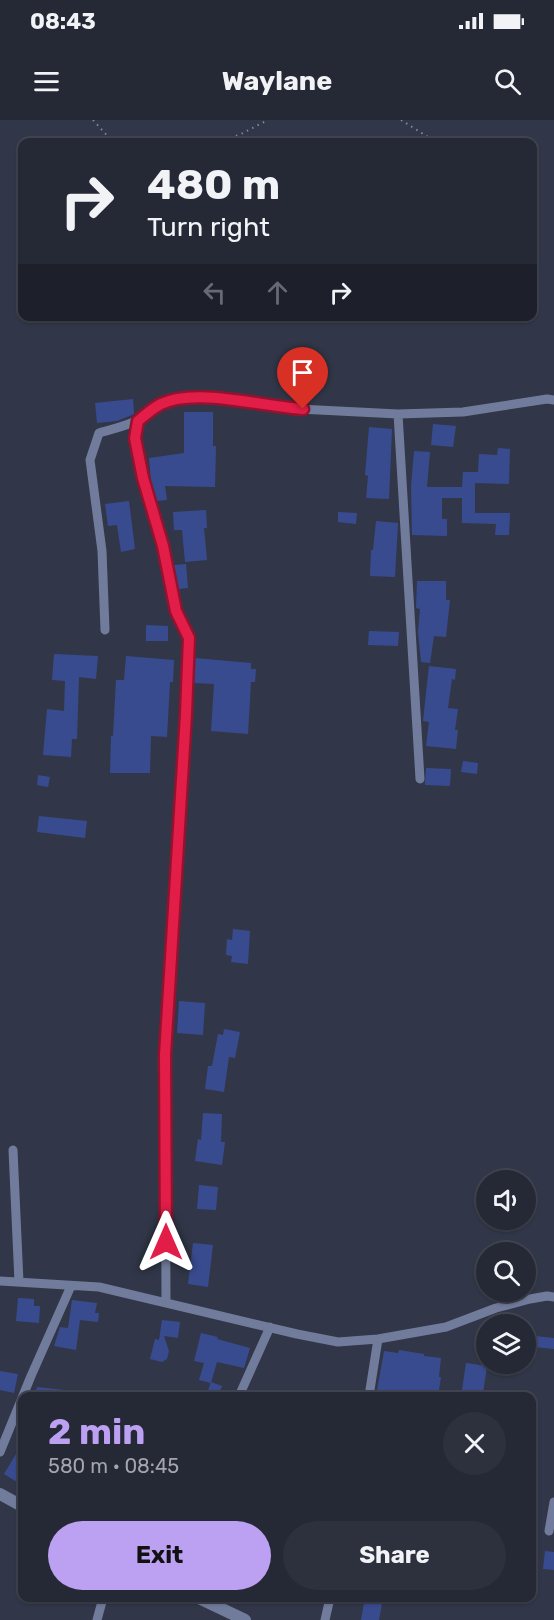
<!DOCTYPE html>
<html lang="en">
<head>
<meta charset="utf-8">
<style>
  body { margin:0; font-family:Rubik,sans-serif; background:#2d313e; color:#f1f3f6; height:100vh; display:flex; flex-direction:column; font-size:22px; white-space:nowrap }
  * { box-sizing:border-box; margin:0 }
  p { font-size:20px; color:#a3a6ad }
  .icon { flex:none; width:33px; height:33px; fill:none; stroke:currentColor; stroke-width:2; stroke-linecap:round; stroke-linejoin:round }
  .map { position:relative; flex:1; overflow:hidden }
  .side { position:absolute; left:18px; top:1272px; width:518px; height:210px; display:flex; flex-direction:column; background:#252936; border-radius:12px; box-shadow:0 2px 4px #0004,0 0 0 2px #424551 }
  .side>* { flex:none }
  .top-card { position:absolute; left:18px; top:18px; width:519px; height:183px; border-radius:12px; box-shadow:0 2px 4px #0004,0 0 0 2px #424551; background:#252936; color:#f1f3f6; overflow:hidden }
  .tools { position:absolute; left:476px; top:1050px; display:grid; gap:12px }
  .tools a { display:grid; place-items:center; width:60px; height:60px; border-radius:50%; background:#252936; box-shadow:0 2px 4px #0004,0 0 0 2px #424551; font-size:30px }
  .pin { position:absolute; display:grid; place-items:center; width:51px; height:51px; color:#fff; margin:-62px -26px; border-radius:50% 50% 50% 0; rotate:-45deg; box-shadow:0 0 6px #0007 }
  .pin .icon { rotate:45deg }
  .me { position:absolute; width:66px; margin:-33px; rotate:0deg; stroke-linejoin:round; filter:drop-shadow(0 0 4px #0008) }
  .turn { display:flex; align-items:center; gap:21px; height:126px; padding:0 30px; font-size:27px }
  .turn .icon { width:78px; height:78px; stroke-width:2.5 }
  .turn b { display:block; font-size:42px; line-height:51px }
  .lanes { display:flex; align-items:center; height:57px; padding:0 30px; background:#0003; justify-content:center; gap:30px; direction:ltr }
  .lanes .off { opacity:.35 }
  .round { display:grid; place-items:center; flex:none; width:63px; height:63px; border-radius:32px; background:#2d313e }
  .overview { display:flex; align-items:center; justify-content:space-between; height:102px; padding:0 30px }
  h1 { font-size:36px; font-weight:700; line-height:45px; color:#bca0f2 }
  .button { display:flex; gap:12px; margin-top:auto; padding:12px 30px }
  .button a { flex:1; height:69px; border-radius:36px; background:#bca0f2; color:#111; font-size:24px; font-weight:700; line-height:69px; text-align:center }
  .button a+a { background:#2d313e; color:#f1f3f6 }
  .status { display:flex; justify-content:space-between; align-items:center; height:42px; padding:0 30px; background:#252936; direction:ltr }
  .status svg { height:16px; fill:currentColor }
  header { display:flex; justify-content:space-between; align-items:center; height:78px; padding:0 30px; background:#252936; font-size:27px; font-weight:700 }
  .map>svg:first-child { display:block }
  .building { fill:#394b8f }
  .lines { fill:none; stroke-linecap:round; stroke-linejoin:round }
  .path { stroke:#838896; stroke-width:2; stroke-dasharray:1.5 4.5; stroke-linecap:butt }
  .minor { stroke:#717c9c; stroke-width:9 }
  .tertiary { stroke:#717c9c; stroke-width:12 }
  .route-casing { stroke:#92132f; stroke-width:15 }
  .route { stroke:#e11d48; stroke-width:10 }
</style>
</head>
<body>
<div class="status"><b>08:43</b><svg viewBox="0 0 49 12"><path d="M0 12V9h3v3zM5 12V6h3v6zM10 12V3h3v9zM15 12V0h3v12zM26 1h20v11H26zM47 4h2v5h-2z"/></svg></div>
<header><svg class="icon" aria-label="menu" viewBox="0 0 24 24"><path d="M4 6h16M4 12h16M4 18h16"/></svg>Waylane<svg class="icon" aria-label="search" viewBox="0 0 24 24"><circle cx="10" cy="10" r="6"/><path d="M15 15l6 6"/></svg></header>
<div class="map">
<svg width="554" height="1500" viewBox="0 0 554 1500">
  <rect width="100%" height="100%" fill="#313748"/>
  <path class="building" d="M133,279L134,294L117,301L97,303L95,283Z
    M184,292H213V326H216L215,367L165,366L167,380L157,381L151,362L149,338L184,333Z
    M433,304L456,306L453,327L431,325Z
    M369,307L392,309L389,379L366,378L368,356L365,355Z
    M498,328L510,329L509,364L475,363V393H510L509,415H495L496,404L462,403V378H442V399H447V416L412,415L411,366L414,331L430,332L427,367H462L463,352H478L479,334L497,335Z
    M129,381L135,429L121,432L117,405L108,406L105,384Z
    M206,390L207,408H204L207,440L185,442L182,410H174L173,392Z
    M338,392L357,393L356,404L338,402Z
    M376,401L398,403L395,457L370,456L371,430H373Z
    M186,444L188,468L178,469L174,445Z
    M417,461H446V480H450L446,517L434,516L430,543L421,542L418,512L420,489L416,488Z
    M146,505L168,506V521H146Z
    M369,511L399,512L398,526L368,525Z
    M54,534L98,536L96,559L79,557L77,619H72L71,637L43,635L47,589L64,591L65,561L52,560Z
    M126,536L174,540L173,562H170L167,617L151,616L150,653H110L111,616H113L116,560H124Z
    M195,538L251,543V549H256L255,562H251L248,614L211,611L214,564L194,563Z
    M429,546L456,549L455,560L452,559L448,588L458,589L455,610H458L456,629L426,626L429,602L423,601Z
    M463,641L478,643L477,654L461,652Z
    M426,648L451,649L450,666L425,665Z
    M38,655L50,657L48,667L37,665Z
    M39,696L87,701L85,718L37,712Z
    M233,809L250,811L248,844L231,842L232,836L226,835L227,819L232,820Z
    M179,881L205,883L203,915L177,913Z
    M224,909L240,912L235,938L229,937L224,972L205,969L208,946H212L218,914L223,915Z
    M203,993L222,994L221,1022H225L222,1045L195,1041L198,1019L201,1020Z
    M199,1065L218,1067L216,1090L197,1089Z
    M193,1123L213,1125L208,1167L188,1164Z
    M18,1178L34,1179V1186H40L39,1203L16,1201Z
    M72,1180L97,1183L95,1193H99L98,1202L80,1200L76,1230L54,1226L60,1207L68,1208Z
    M162,1200L180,1202L178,1218L164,1216L169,1231L167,1239L162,1242L150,1239L155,1219L159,1220Z
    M201,1213L218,1217L217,1219L250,1228L244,1248L217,1242L211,1263L199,1260L204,1243L194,1241Z
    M525,1215L554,1218V1229L525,1226Z
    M399,1230L424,1234V1236L441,1238L439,1257H441L438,1276L422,1274L421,1276H376L384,1231L398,1233Z
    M466,1243L487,1246L483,1273L462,1270Z
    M0,1251L18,1254L14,1273L0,1270Z
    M211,1262L222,1266L218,1276H206Z
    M37,1267L64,1270V1276H34Z
    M16,1334L22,1338V1365L4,1354Z
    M545,1431L554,1432V1450L543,1449Z
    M365,1478H383L379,1500H361Z"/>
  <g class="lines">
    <path class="path" d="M93,0L113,22
      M401,0L436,22
      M219,22L241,14L268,0"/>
    <path class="minor" d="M398,294L420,659
      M138,301L135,318L143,358L163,426L175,491L189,518L186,594L165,935L166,1182
      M105,510L102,431L90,340L99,313C112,309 127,306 138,300C146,296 153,288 161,284C189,271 250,281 279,288L398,294L463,292L547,279L554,280
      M13,1030L19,1162
      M0,1161L99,1167L297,1214L338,1222L378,1219L446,1207L496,1188L530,1179L547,1176L554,1177
      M239,1276L270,1207
      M369,1276L378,1219
      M0,1332L31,1256L71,1166
      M549,1411L554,1382
      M97,1500L103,1478
      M325,1500L330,1478"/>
    <path class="tertiary" d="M0,1374L22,1386
      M199,1478L245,1500"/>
  </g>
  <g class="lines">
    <defs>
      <path id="route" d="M166,1122L165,935L186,594L189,518L176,491L163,426L143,358L135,318L138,301C145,295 153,288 161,284C196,267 264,287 303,289"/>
    </defs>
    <use href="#route" class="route-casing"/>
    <use href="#route" class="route"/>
  </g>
</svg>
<div class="tools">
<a><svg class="icon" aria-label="sound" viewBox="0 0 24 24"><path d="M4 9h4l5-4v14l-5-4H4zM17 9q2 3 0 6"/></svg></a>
<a><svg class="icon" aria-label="search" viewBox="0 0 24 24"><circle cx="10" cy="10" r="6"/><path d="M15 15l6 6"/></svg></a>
<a><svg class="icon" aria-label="layers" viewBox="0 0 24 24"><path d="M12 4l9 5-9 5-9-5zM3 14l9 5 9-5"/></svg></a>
</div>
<div class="pin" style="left:303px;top:289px;background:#d93025"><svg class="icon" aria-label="arrive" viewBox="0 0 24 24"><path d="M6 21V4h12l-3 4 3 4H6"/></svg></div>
<svg class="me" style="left:166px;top:1122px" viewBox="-20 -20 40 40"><path d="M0-17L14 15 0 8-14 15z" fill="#e11d48" stroke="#fff" stroke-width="4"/></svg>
<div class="top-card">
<div class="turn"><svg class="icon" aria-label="right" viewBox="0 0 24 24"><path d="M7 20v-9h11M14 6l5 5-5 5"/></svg><div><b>480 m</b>Turn right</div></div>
<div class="lanes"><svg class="icon off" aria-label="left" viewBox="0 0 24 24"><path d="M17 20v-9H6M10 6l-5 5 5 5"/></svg><svg class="icon off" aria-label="ahead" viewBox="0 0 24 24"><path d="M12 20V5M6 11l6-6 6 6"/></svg><svg class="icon" aria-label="right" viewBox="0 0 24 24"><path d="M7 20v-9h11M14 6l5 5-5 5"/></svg></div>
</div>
<section class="side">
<div class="overview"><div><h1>2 min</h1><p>580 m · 08:45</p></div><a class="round"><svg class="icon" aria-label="close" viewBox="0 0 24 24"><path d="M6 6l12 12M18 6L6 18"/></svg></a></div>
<div class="button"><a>Exit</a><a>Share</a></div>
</section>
</div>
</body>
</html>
